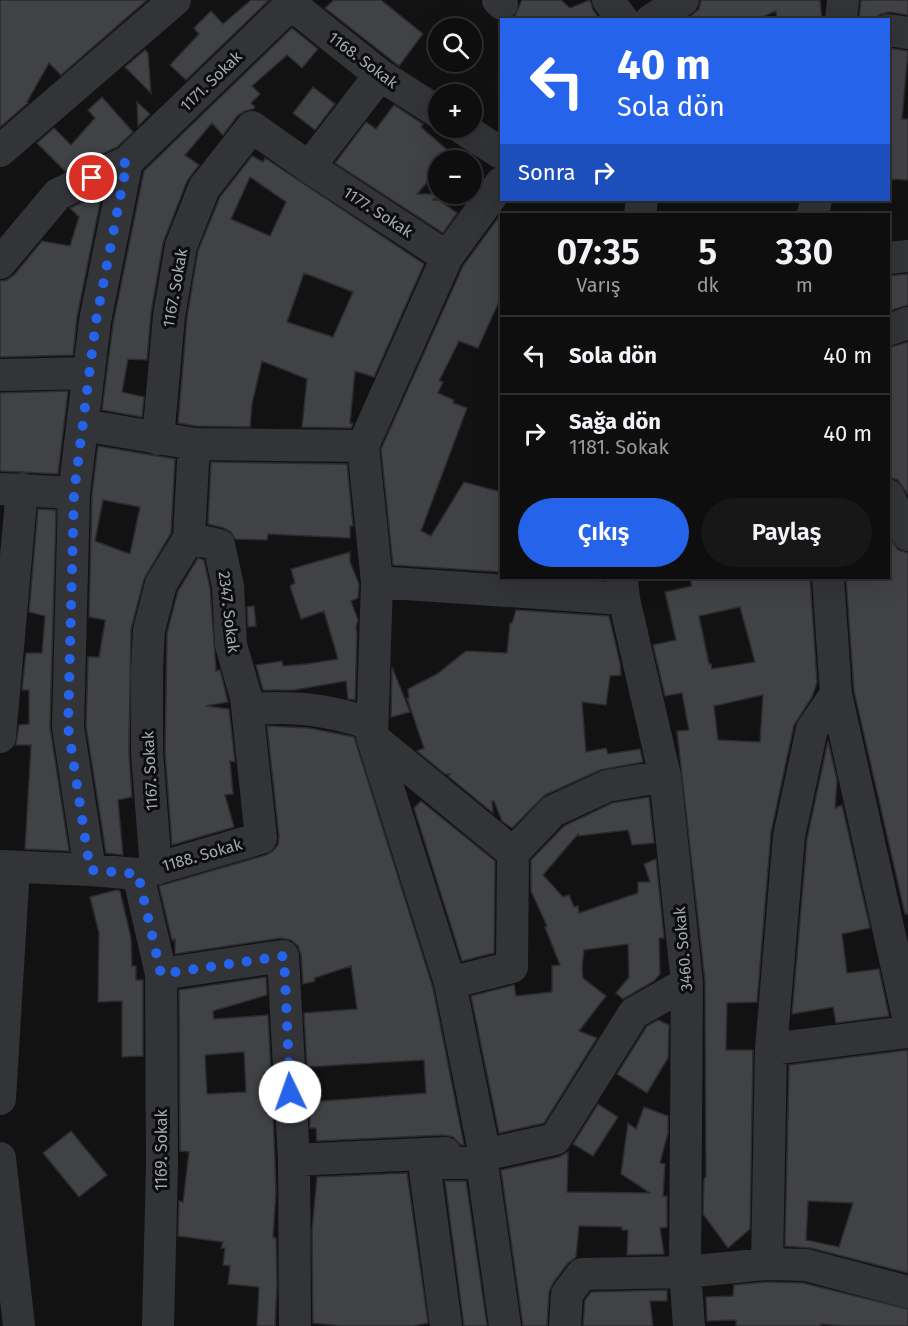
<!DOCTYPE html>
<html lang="tr">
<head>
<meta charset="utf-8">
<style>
  body { margin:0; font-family:"Fira Sans",sans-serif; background:#171717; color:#f1f3f6; height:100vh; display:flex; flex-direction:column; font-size:22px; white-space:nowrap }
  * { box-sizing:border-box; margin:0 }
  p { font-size:20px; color:#9b9c9e }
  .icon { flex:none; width:33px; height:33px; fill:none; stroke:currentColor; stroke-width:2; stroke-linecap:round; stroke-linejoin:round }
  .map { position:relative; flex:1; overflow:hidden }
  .details { position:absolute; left:500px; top:213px; width:390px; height:366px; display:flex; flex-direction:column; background:#0e0e0e; border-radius:0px; box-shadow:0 6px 24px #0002,0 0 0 2px #2e2e2e }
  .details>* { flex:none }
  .banner { position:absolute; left:500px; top:18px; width:390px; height:183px; border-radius:0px; box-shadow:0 6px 24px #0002,0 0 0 2px #2e2e2e; background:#2563eb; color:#fff; overflow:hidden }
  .fabs { position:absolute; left:428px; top:18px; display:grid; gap:12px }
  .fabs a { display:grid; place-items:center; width:54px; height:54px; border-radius:50%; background:#0e0e0e; box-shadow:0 6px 24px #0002,0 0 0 2px #2e2e2e; font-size:30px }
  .pin { position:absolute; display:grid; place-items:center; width:51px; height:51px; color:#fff; margin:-26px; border:3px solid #fff; border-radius:50%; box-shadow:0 2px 6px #0007 }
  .me { position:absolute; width:66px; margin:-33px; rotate:357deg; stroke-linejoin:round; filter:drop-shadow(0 0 4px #0008) }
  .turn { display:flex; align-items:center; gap:21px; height:126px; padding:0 18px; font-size:27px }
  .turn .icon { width:78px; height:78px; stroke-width:2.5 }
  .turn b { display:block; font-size:42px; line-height:51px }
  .then { display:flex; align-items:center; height:57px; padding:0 18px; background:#0003; gap:12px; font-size:22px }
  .eta { display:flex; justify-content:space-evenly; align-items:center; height:102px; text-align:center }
  .eta b { font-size:36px; font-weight:600; line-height:42px }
  .cta { display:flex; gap:12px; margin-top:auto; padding:12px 18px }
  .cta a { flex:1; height:69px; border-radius:36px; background:#2563eb; color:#fff; font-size:24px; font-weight:600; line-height:69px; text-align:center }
  .cta a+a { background:#171717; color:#f1f3f6 }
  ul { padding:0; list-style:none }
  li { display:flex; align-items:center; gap:18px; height:78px; padding:0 18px; border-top:2px solid #2e2e2e }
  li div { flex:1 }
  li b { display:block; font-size:22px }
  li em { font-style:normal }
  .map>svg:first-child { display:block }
  .building { fill:#404246; stroke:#2c2c2f; stroke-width:1.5; fill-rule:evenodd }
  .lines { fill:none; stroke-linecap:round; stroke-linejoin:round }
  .minor { stroke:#333438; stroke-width:32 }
  .route { stroke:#2563eb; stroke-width:10; stroke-dasharray:0 18 }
  .labels { text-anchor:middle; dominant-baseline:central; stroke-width:6; stroke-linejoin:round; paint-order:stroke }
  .street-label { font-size:16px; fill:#a3a8b3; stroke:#0d0d0e }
</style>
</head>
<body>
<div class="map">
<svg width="908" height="1326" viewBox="0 0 908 1326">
  <rect width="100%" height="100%" fill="#121213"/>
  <path class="building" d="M0,0H147L61,75L49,63L27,102L28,103L0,127Z
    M251,0H269L186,80L170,65L199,34L194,28L211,11L223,24Z
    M334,0H381L423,34L399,66L325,8Z
    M522,0H561L570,8L590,0L593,10L600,20H510L515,16Z
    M701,0H820L822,20H777L776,11L755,20H686L699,9Z
    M861,0H908V15L890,12L881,14L874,19L859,18Z
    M292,28L318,49L302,68L287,55L252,86L260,94L251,103L255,107L253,109L245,111L238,115L223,135L212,123L185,155L199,165L187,181L163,243L151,313L147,360L128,359L122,392L144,397L142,417L102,410L113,324L144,171Z
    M889,48L908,51L902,119H908V180L888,179Z
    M145,50L148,53L151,93L125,67Z
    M313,87L335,104L315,130L293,113Z
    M102,97L133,132L117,147L65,171L37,143L54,128L71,145L95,118L88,110Z
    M137,102L150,114L138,126Z
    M394,105L423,124L421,127L452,154L446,160H438V170L417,194H444L432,200H439L457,213L443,233L335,163L366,122L376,129Z
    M252,156L263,162L265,158L424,264L374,377L355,371L350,423L353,424L351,428L302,427L307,379L262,361L252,404L250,427L196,426L178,423L187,318L198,251L220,197ZM250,177L286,202L270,236L231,219ZM304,273L353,292L333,337L287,322Z
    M102,193L77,317L73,355L0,357V281L7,280L14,275L42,241L70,246L79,217L70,208Z
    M501,214V297L478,348L459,341L439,381L443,382L438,393L454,400L453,403L467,408L421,531L431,536L464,482L501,492V572L393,565L381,449L463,266Z
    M908,274V305L888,311V276Z
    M908,342V495L898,480L888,477V348Z
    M68,391L58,474L0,471V393Z
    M98,446L175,459L171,533L144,579L131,629L129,753L132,797L118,800L123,855L106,853L86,726L88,657H99L105,622V620L89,617L92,494ZM103,500L140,507L130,554L95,541Z
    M211,462L347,464L353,526H350V538L268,534L267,540L235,539L231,532L224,528L208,524Z
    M38,509L56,510L50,727L69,851L25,849L31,745H16L19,725L29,724V690H22L26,653H42L45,616L29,612Z
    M888,535L898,550L908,553V914H905L854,691L846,578H888Z
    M350,552V562L359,584L358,598L351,601L358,620L356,627L357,635L355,700L348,699L346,681L294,690H263L256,665L282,661L283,666L307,664L338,659L324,611L301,619L290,586L295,583L291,569Z
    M198,558L204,560L210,588L216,671L220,670L228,702L206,706L229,709L235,762L230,761L233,794L225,795L234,827L172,845L165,752L167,633L178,591Z
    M690,578H810L817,682L812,697L794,725L771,832L757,1002L727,1003L726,1050H753L750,1229L728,1248L703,1214L704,1179L706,1177L705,981L677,731L689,730L682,693L665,696L653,645L676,640L665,592L692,586ZM740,607L755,662L712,669L711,664H709L699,616ZM763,695L760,742L718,740L714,706Z
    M254,606L256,626L248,627L247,607Z
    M516,610L609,616L620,663L621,675L610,676L606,705L582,702L586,752L606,748L608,754L640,749L643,762L600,770L545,795L512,828L502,821L494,801H492L493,813L448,776L450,774H445L417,751L424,748L407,698H409L408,689L437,674L466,651L507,653L510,623H512Z
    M392,667L410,712L391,717Z
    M267,726L309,728L354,737L433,988L464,1145H461L453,1137L444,1135L317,1141L316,1128H310V1102L426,1093L424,1060L307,1067L304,1013L357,1009L351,966L314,978L315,981L303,984L301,955L298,946L291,940L281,938L175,954V939L172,940L159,886L266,855L273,851L278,845L279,836Z
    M828,741L837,780L835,808L842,805L870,928L842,934L847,973L879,969L889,1016L836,1023L833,1007L792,1014L807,839Z
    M649,797L654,843L632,845L628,830L578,836V834L543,875L563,897L569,895L574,907L578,906L579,913L638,893V882H650L644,864L656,859L664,938H659L660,974L654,981L623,999L616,993L629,977L628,944L584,950L582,968L583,978L606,996L579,1031L597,1038L544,1123L499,1133L471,996L514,985L516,996L552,992V966L560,965L545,927L547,926L531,891V860L564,826L612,803Z
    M421,801L495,861L494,953L462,961L414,808Z
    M116,890L120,891L131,938L132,966H136V980H143V1056L122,1057V1001L98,1002L99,933L90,897Z
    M266,977L267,995L213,1011L214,1019L268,1015L271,1073H264L266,1112L273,1113L276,1191L273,1237L276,1238L277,1284L275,1326H257L259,1287L228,1284L230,1266L223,1265L225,1248H221L223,1242L178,1236L179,1201L183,1202L189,1152L180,1151L179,990ZM244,1052L246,1092L207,1094L205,1055Z
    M658,1020L669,1025L668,1058L647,1093L617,1074L647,1026Z
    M908,1050V1273L811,1248L785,1246L789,1065ZM808,1201L853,1203L839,1247L806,1240Z
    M598,1104L618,1117L593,1156L573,1144Z
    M644,1107L668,1116V1133L660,1163L665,1164L663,1196H667V1227L660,1228L664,1254L627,1255L628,1230H622V1227L579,1226L576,1257L568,1263L553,1283L549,1292L547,1326H523L501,1170L559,1157L568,1152L567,1192L650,1193L621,1174L628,1123L636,1129Z
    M71,1131L107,1175L79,1197L43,1153Z
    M407,1173L428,1323L413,1326H341L313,1323L312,1231L317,1177Z
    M445,1181H466L487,1326H464Z
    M768,1282L803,1283L908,1309V1326H845L821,1324V1326H736V1320L707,1321L706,1297L733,1296L734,1285Z
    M667,1290V1301H650L653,1326H583L585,1300L591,1292Z"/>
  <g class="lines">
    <path class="minor" d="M498,0L502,4
      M608,0L623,20
      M291,4L380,75L438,112
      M651,20L683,0
      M841,20L843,0
      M888,30L908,33
      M462,128L501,153
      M0,151L175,0
      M309,167L380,75
      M501,183L447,257L363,446L377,582L372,737L450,983L484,1151L482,1163L505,1326
      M640,214L642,200
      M813,214L816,200
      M888,258L908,256
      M0,263L58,194L127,162
      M888,330L908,323
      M0,375L88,373
      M83,425L194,444L363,446
      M158,439L169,316L181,246L204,188L252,127L309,167L447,257
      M0,489L74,493
      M888,495L908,535
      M622,578L624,599L665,776L687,983L685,1272L689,1326
      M828,578L836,694L908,1017
      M377,582L624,599
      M248,709C298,706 324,709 372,724
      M0,737L22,489
      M372,737L513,853L553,811L607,786L665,776
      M0,866L90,870L138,874L261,838L246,697L231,645L228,586L219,545L189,538L194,444
      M156,869L147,753V670L149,630L161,584L189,538
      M90,870L68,727L74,493L95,321L127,162L295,0
      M138,874L161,974L162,1166L158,1326
      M161,974L283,956L294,1160L295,1326
      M450,983L512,967L513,853
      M771,1049L908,1032
      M0,1099L14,867
      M484,1155L555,1139L634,1013L687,983
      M0,1158L19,1326
      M294,1160L445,1153
      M767,1264L771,1049L789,836L812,729L836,694
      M446,1326L424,1163H482
      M565,1326L567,1294L582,1274L685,1272L767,1264L806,1265L908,1292"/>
  </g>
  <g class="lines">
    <path class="route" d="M92,178L127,162L96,321L74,493L68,727L90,870L138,874L161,974L284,956L290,1092"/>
  </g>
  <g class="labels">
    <g class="street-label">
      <text transform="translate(363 60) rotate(37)">1168. Sokak</text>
      <text transform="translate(211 81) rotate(-44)">1171. Sokak</text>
      <text transform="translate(378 212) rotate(33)">1177. Sokak</text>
      <text transform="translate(175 288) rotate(-80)">1167. Sokak</text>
      <text transform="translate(229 612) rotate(83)">2347. Sokak</text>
      <text transform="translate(150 771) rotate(-93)">1167. Sokak</text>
      <text transform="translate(202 855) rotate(-16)">1188. Sokak</text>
      <text transform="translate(683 949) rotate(-95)">3460. Sokak</text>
      <text transform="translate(161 1150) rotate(-90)">1169. Sokak</text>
    </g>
  </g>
</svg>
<div class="fabs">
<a><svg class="icon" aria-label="search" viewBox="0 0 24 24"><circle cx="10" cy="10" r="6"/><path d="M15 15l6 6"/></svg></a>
<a>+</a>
<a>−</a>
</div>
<div class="pin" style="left:92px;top:178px;background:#d93025"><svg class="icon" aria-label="arrive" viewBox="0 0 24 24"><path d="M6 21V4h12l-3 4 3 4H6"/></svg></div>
<svg class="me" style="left:290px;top:1092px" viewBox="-20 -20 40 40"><circle r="19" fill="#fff"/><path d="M0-13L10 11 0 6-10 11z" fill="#2563eb"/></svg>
<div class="banner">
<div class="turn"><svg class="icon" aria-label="left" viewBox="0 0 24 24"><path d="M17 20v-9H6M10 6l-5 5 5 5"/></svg><div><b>40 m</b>Sola dön</div></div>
<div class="then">Sonra<svg class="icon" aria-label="right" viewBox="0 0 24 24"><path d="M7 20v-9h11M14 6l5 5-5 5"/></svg></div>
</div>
<section class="details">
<div class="eta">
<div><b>07:35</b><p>Varış</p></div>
<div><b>5</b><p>dk</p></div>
<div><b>330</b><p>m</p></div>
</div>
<ul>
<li><svg class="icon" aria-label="left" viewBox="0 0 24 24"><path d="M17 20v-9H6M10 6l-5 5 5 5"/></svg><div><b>Sola dön</b></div><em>40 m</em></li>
<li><svg class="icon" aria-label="right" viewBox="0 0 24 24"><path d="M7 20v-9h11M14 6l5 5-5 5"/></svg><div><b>Sağa dön</b><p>1181. Sokak</p></div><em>40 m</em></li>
</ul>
<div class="cta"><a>Çıkış</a><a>Paylaş</a></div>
</section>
</div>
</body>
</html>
